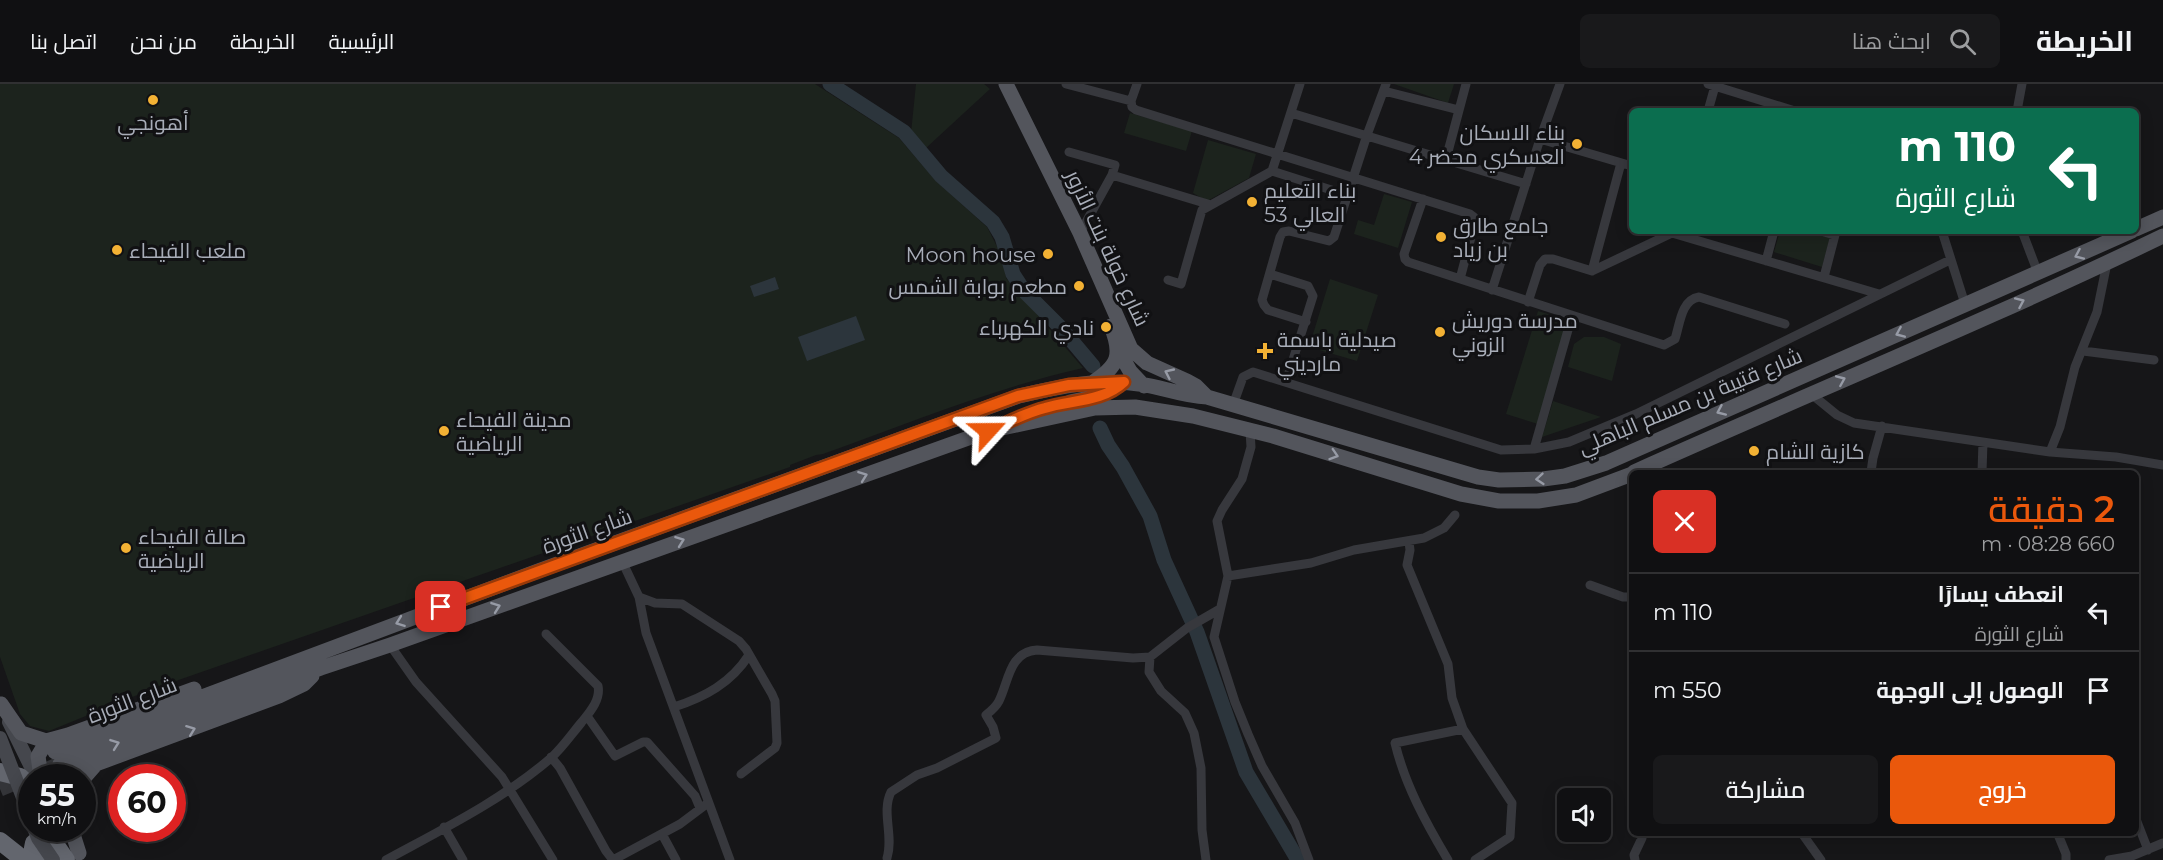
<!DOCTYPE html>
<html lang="ar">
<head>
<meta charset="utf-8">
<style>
  body { margin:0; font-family:Montserrat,Cairo,sans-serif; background:#19191b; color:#f1f3f6; direction:rtl; height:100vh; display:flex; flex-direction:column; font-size:22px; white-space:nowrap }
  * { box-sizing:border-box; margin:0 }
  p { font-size:20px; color:#9c9d9f }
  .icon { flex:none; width:33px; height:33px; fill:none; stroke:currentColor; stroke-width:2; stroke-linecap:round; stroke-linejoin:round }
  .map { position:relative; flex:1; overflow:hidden; direction:ltr }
  .drawer { position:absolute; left:1629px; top:386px; width:510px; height:366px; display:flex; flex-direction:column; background:#101012; border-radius:9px; box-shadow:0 3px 15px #0003,0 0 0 2px #303032; direction:rtl }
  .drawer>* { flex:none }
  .banner { position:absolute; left:1629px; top:24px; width:510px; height:126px; border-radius:9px; box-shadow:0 3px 15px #0003,0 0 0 2px #303032; direction:rtl; background:#0b6e4f; color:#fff; overflow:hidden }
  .tools { position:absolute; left:1557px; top:704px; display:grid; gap:12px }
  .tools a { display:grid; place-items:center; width:54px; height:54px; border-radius:9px; background:#101012; box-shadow:0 3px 15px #0003,0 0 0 2px #303032; font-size:30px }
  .speed { position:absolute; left:18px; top:680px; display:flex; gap:12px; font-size:30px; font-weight:700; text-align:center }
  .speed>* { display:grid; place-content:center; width:78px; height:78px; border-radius:50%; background:#101012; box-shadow:0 3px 15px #0003,0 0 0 2px #303032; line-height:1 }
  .speed small { font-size:15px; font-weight:400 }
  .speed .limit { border:9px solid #d22; background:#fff; color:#111 }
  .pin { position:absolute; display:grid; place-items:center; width:51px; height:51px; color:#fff; margin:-26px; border-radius:12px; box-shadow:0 3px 9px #0006 }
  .me { position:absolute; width:66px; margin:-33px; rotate:66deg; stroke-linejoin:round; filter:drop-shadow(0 0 4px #0008) }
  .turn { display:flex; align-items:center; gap:21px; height:126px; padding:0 24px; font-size:27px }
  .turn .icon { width:78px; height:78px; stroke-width:2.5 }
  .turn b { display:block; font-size:42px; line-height:51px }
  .round { display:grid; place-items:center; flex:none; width:63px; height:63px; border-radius:9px; background:#19191b }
  .overview { display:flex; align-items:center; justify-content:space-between; height:102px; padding:0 24px }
  h1 { font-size:36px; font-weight:600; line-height:45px; color:#ea580c }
  .action { display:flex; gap:12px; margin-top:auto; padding:12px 24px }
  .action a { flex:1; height:69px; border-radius:9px; background:#ea580c; color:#fff; font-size:24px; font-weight:600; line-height:69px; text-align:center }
  .action a+a { background:#19191b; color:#f1f3f6 }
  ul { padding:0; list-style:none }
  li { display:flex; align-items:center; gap:18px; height:78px; padding:0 24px; border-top:2px solid #303032 }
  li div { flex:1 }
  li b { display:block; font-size:22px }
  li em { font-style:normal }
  header { display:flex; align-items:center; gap:36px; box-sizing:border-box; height:84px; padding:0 30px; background:#101012; border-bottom:2px solid #303032 }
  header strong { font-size:28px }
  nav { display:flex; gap:33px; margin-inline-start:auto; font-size:21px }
  .search { width:420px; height:54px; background:#19191b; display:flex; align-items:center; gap:15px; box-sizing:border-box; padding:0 21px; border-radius:9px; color:#9c9d9f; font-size:22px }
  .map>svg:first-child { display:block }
  .green { fill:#1c231d }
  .water { fill:#2c353c }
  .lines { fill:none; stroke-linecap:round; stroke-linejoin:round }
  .river { stroke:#2c353c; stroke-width:15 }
  .primary-tunnel { stroke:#333438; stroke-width:15; stroke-dasharray:15 8; stroke-linecap:butt }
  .street { stroke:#37383d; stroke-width:9 }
  .secondary { stroke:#45474d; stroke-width:14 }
  .primary { stroke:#53555c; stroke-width:15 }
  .highway { stroke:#63666e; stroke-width:18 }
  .secondary-bridge { stroke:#45474d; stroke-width:14 }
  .oneway { stroke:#979ba6 }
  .route-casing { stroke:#983908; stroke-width:15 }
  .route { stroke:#ea580c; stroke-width:10 }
  .poi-dot { fill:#f2b134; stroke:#111113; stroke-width:2 }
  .labels { text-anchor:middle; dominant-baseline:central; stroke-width:6; stroke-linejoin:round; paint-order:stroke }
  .poi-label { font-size:21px; fill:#a8adb8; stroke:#111113; text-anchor:start }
  .street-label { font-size:21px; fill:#a8adb8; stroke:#111113 }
</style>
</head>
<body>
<header>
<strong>الخريطة</strong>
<div class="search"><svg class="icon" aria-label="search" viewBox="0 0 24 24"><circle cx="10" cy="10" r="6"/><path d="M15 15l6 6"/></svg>ابحث هنا</div>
<nav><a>الرئيسية</a><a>الخريطة</a><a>من نحن</a><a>اتصل بنا</a></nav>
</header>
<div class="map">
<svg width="2163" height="776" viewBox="0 0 2163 776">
  <rect width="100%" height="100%" fill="#161618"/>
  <path class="green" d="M0,0H815L899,54L936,97L987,143L1005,178L1006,194L1083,284C994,304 909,339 823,370L816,371L790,381V383L147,607L49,647L30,642L20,630L0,573Z
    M916,0H984L990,5L926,64L911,49Z
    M1394,0H1454L1448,19Z
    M1130,29L1192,47L1186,67L1124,49Z
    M1208,56L1256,70L1249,94L1207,117L1193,109Z
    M1384,110L1412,118L1398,164L1354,150L1358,136L1374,141Z
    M1780,147H1807L1830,154L1822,183L1774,168Z
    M1330,195L1378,211L1357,277L1309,263Z
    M1538,227L1568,236L1538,340L1506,330Z
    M1584,253H1604L1621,260L1612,297L1568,283L1574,260Z
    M1553,317L1601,333L1542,353Z"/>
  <path class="water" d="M775,193L779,205L754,213L750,202Z
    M856,232L865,256L807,277L798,253Z"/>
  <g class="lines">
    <path class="river" d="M830,0L904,48L941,92L993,138L1002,153L1013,190L1024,207L1061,244L1093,282
      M1100,344L1108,361L1123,383L1150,432L1164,476L1197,548L1246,688L1298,776"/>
    <path class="primary-tunnel" d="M0,705L60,680"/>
    <path class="street" d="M1066,0L1131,17
      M1137,0L1131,17L1132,23L1136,26L1470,130L1474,133L1475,138L1460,195
      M1300,0L1272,87L1347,111
      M1708,0L1795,27
      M1384,7L1459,26
      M1708,27L1715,2
      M2017,27L2022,0
      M1291,29L1526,100
      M1540,55L1632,82
      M1069,68L1115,81L1112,91L1211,121L1202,126L1181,200L1168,196
      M1446,75L1466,0
      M1423,115L1404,170L1405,175L1408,178L1664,261L1675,255C1680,240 1681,216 1699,213L1785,240
      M1211,121L1272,87
      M1821,147L1834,151
      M1942,147L1965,220
      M2022,147L2038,189
      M1080,149L1112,91
      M1672,149L1879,210
      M1766,177L1774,147
      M1592,187L1621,79
      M1270,190L1308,202L1313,212L1286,298
      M1824,193L1836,147
      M1492,206L1540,55L1560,0
      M1528,218L1540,181L1545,175H1553L1592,187L1672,149L1673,147
      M1306,238L1268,226L1264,221L1262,216L1280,153L1283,148L1289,147L1329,157L1334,153L1367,51L1386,0
      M2083,267L2154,276
      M1810,309L1837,331L1854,339L2050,368L2116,373L2163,381
      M1233,321L1243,293L1253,288L1501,366L1534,365L1569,358L1636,330L1950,176
      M1250,347L1251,363L1242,395L1222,426L1217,437L1228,492L1214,553L1235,618L1248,650L1262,682L1295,739L1309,776
      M1534,365L1572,232
      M2050,368L2060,343L2075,283L2097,228L2107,179
      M1871,388L1873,374L1882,342
      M1982,388L1983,358
      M1409,458L1410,466L1407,481L1448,580L1452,614L1463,645L1512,719L1510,753L1475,776
      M622,477L639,513L655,519L682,520L739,557L746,565L772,610L775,617L777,659L775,664L741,690
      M1228,492L1311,479L1354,466L1424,454L1444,444L1455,431
      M1590,501L1623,513H1632
      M639,513L646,549L730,776
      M390,561L416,598L502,693L553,776
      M1150,573L1149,588L1161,607L1185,629L1194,649L1201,684L1202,746L1206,776
      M674,623C705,613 731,599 749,571
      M587,632L615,672L643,658H647L695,712L700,724
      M551,673L560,684L606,767L613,776L680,740L708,719
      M1632,733V734
      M2136,735L2148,766
      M444,743L463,776
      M1801,748L1821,776
      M2057,748L2066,770V776
      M662,750L676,776
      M887,774C894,752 881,728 891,708L917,691L937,684L996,654L993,643L986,631C991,627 996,623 999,617C1009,597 1009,568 1037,566L1133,574L1150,573L1187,544L1220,525
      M386,776C443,745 502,716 551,674C563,663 571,651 581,639C589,629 601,616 598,602L546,550
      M1448,776C1426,739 1405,701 1395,659L1463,645
      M1635,776L1634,771L1642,754L1639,748
      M2109,776L2132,772L2163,759"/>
    <path class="secondary" d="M9,638L36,693"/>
    <path class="primary" d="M1006,0L1080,149L1131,265L1147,279L1187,297L1196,302L1207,313
      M2136,145L2163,133
      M1118,266L1130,287L1144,302
      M1092,299C1118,282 1123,272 1111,242
      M1070,318L1103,311L1123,299
      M1634,388C1810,309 1989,236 2163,152
      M1,620L21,649L46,657L68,651L194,605
      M55,668L538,487L1019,312C1057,303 1099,294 1139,300C1163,303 1181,312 1207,313L1478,393L1499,396L1543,395L1565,392L1606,379L2132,147
      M60,680L321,584L390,561L988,347L1095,324L1135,323L1193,332L1273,352L1461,410L1499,417H1538L1576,411L1632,390
      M49,693L40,686L38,672L44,662L54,656
      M64,693L92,682
      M82,696L96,680L279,612L304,600L312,592
      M71,744L79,769"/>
    <path class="highway" d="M0,688L20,693L32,704
      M0,757L24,776
      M38,776L33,764L34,759L43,753L53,757L66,776"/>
    <path class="secondary-bridge" d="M0,654L32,737
      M34,744L38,754L53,776"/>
  </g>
  <defs><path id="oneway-chevron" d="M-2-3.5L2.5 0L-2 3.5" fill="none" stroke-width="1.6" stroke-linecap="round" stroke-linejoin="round" transform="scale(1.5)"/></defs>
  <g class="oneway">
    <use href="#oneway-chevron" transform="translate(2079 171) rotate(156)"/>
    <use href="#oneway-chevron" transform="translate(2020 218) rotate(-24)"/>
    <use href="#oneway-chevron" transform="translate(1900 249) rotate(157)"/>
    <use href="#oneway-chevron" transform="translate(1169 289) rotate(-155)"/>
    <use href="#oneway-chevron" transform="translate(1841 296) rotate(-23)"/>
    <use href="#oneway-chevron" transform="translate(1721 327) rotate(156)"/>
    <use href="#oneway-chevron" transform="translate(1334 371) rotate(18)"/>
    <use href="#oneway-chevron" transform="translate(863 392) rotate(-20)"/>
    <use href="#oneway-chevron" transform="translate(1540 395) rotate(175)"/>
    <use href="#oneway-chevron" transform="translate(680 457) rotate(-20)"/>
    <use href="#oneway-chevron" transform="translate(496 523) rotate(-20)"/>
    <use href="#oneway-chevron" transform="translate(400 538) rotate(160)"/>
    <use href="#oneway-chevron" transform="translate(191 646) rotate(-21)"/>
    <use href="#oneway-chevron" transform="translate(115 660) rotate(-20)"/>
  </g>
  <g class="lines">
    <defs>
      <path id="route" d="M441,523L1018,312L1069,301L1124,298C1103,318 1071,316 1045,324C1025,329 1007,339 988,347"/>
    </defs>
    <use href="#route" class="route-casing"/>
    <use href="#route" class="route"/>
  </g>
  <g class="poi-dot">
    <circle cx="153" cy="16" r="6"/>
    <circle cx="1577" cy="60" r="6"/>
    <circle cx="1252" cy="118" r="6"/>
    <circle cx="1441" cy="153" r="6"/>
    <circle cx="117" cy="166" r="6"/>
    <circle cx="1048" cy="170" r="6"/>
    <circle cx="1079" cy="202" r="6"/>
    <circle cx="1106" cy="243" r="6"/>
    <circle cx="1440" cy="248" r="6"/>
    <path d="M1262 258h6v6h6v6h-6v6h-6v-6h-6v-6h6z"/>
    <circle cx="444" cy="347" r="6"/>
    <circle cx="1754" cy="367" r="6"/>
    <circle cx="126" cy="464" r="6"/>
  </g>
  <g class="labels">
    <g class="poi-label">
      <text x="153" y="38" text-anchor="middle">أهونجي</text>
      <text x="1565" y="48" text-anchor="end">بناء الاسكان<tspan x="1565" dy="24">العسكري محضر 4</tspan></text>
      <text x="1264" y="106">بناء التعليم<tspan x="1264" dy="24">العالي 53</tspan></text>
      <text x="1453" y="141">جامع طارق<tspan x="1453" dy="24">بن زياد</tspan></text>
      <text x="129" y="166">ملعب الفيحاء</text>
      <text x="1036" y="170" text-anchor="end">Moon house</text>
      <text x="1067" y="202" text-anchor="end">مطعم بوابة الشمس</text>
      <text x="1452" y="236">مدرسة دوريش<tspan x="1452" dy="24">الزوني</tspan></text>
      <text x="1094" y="243" text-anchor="end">نادي الكهرباء</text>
      <text x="1277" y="255">صيدلية باسمة<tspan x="1277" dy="24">مارديني</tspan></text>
      <text x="456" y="335">مدينة الفيحاء<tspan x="456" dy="24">الرياضية</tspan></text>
      <text x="1766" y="367">كازية الشام</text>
      <text x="138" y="452">صالة الفيحاء<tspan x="138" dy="24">الرياضية</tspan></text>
    </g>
    <g class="street-label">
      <text transform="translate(1108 164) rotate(65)">شارع خولة بنت الأزور</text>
      <text transform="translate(1690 317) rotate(-23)">شارع قتيبة بن مسلم الباهلي</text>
      <text transform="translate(587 447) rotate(-20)">شارع الثورة</text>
      <text transform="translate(132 616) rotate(-21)">شارع الثورة</text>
    </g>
  </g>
</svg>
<div class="tools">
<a><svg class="icon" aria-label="sound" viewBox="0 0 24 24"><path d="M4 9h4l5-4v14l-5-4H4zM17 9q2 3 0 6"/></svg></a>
</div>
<div class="speed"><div>55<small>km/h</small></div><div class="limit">60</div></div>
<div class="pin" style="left:441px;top:523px;background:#d93025"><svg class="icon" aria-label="arrive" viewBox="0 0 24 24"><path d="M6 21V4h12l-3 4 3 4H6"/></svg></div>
<svg class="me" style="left:988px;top:347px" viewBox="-20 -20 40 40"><path d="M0-17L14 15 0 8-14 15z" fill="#ea580c" stroke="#fff" stroke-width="4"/></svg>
<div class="banner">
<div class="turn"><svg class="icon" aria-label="left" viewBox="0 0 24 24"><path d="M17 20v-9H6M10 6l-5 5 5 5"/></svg><div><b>110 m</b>شارع الثورة</div></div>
</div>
<section class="drawer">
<div class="overview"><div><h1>2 دقيقة</h1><p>660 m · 08:28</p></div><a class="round" style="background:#d93025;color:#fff"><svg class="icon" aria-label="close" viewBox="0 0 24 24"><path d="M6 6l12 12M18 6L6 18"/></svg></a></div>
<ul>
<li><svg class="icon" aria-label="left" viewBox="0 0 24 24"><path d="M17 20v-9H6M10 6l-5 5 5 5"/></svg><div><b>انعطف يسارًا</b><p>شارع الثورة</p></div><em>110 m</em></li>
<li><svg class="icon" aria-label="arrive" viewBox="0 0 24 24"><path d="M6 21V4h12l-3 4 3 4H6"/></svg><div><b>الوصول إلى الوجهة</b></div><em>550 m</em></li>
</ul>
<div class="action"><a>خروج</a><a>مشاركة</a></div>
</section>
</div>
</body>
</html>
